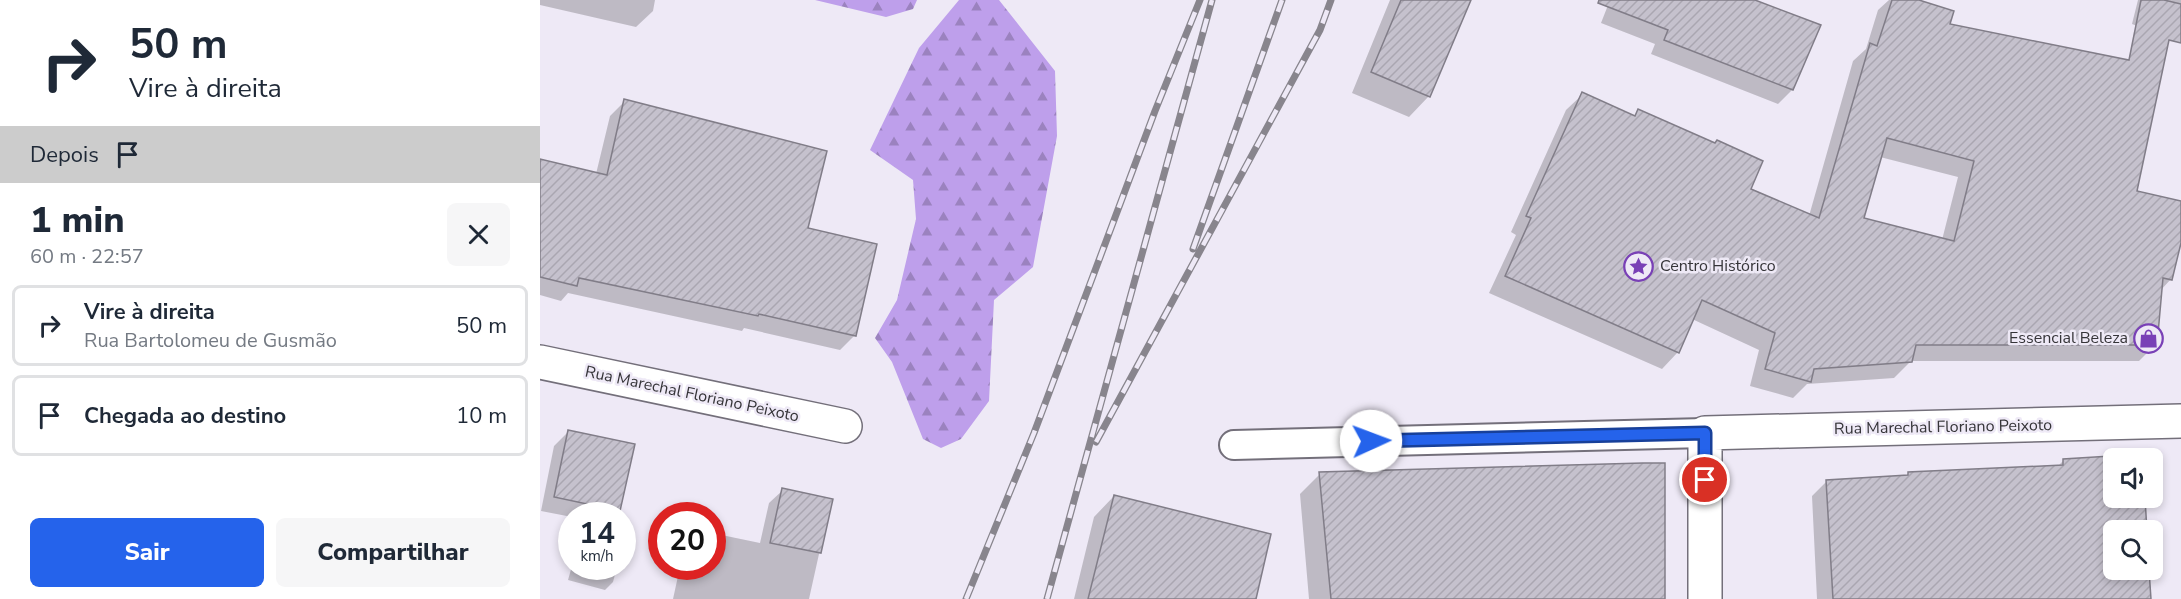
<!DOCTYPE html>
<html lang="pt">
<head>
<meta charset="utf-8">
<style>
  body { margin:0; font-family:"Nunito Sans",sans-serif; background:#f6f6f7; color:#1f2937; height:100vh; display:flex; flex-direction:column; font-size:22px; white-space:nowrap }
  * { box-sizing:border-box; margin:0 }
  p { font-size:20px; color:#747a83 }
  .icon { flex:none; width:33px; height:33px; fill:none; stroke:currentColor; stroke-width:2; stroke-linecap:round; stroke-linejoin:round }
  .map { position:relative; flex:1; overflow:hidden }
  .drawer { display:flex; flex-direction:column; background:#fff; width:540px }
  .drawer>* { flex:none }
  .top-card { background:#fff; color:#1f2937; overflow:hidden }
  .fabs { position:absolute; left:1563px; top:448px; display:grid; gap:12px }
  .fabs a { display:grid; place-items:center; width:60px; height:60px; border-radius:9px; background:#fff; box-shadow:0 3px 9px #0003; font-size:30px }
  .speed { position:absolute; left:18px; top:502px; display:flex; gap:12px; font-size:30px; font-weight:700; text-align:center }
  .speed>* { display:grid; place-content:center; width:78px; height:78px; border-radius:50%; background:#fff; box-shadow:0 3px 9px #0003; line-height:1 }
  .speed small { font-size:15px; font-weight:400 }
  .speed .limit { border:9px solid #d22; background:#fff; color:#111 }
  .pin { position:absolute; display:grid; place-items:center; width:51px; height:51px; color:#fff; margin:-26px; border:3px solid #fff; border-radius:50%; box-shadow:0 2px 6px #0007 }
  .me { position:absolute; width:66px; margin:-33px; rotate:88deg; stroke-linejoin:round; filter:drop-shadow(0 0 4px #0008) }
  .turn { display:flex; align-items:center; gap:21px; height:126px; padding:0 30px; font-size:27px }
  .turn .icon { width:78px; height:78px; stroke-width:2.5 }
  .turn b { display:block; font-size:42px; line-height:51px }
  .then { display:flex; align-items:center; height:57px; padding:0 30px; background:#0003; gap:12px; font-size:22px }
  .round { display:grid; place-items:center; flex:none; width:63px; height:63px; border-radius:9px; background:#f6f6f7 }
  .overview { display:flex; align-items:center; justify-content:space-between; height:102px; padding:0 30px }
  h1 { font-size:36px; font-weight:800; line-height:45px }
  .action { display:flex; gap:12px; margin-top:auto; padding:12px 30px }
  .action a { flex:1; height:69px; border-radius:9px; background:#2563eb; color:#fff; font-size:24px; font-weight:800; line-height:69px; text-align:center }
  .action a+a { background:#f6f6f7; color:#1f2937 }
  ul { padding:0; list-style:none }
  li { display:flex; align-items:center; gap:18px; height:81px; margin:0 12px 9px; padding:0 18px; border:3px solid #e0e1e3; border-radius:9px }
  li div { flex:1 }
  li b { display:block; font-size:22px }
  li em { font-style:normal }
  main { display:flex; flex:1; min-height:0 }
  .map>svg:first-child { display:block }
  .forest { fill:url(#forest-firs) }
  .shadow { fill:#0003; fill-rule:evenodd }
  .building { fill:url(#building-hatch); stroke:#817d88; stroke-width:1.5; fill-rule:evenodd }
  .lines { fill:none; stroke-linecap:round; stroke-linejoin:round }
  .lane-casing { stroke:#736f7a; stroke-width:32 }
  .street-casing { stroke:#736f7a; stroke-width:36 }
  .lane { stroke:#fff; stroke-width:28 }
  .street { stroke:#fff; stroke-width:33 }
  .rail-casing { stroke:#88858d; stroke-width:7 }
  .rail { stroke:#eee9f6; stroke-width:4.5; stroke-dasharray:14; stroke-linecap:butt }
  .route-casing { stroke:#184099; stroke-width:15 }
  .route { stroke:#2563eb; stroke-width:10 }
  .labels { text-anchor:middle; dominant-baseline:central; stroke-width:5; stroke-linejoin:round; paint-order:stroke }
  .poi-label { font-size:16px; fill:#353438; stroke:#eee9f6; text-anchor:start }
  .street-label { font-size:16px; fill:#353438; stroke:#eee9f6 }
</style>
</head>
<body>
<main>
<section class="drawer">
<div class="top-card">
<div class="turn"><svg class="icon" aria-label="right" viewBox="0 0 24 24"><path d="M7 20v-9h11M14 6l5 5-5 5"/></svg><div><b>50 m</b>Vire à direita</div></div>
<div class="then">Depois<svg class="icon" aria-label="arrive" viewBox="0 0 24 24"><path d="M6 21V4h12l-3 4 3 4H6"/></svg></div>
</div>
<div class="overview"><div><h1>1 min</h1><p>60 m · 22:57</p></div><a class="round"><svg class="icon" aria-label="close" viewBox="0 0 24 24"><path d="M6 6l12 12M18 6L6 18"/></svg></a></div>
<ul>
<li><svg class="icon" aria-label="right" viewBox="0 0 24 24"><path d="M7 20v-9h11M14 6l5 5-5 5"/></svg><div><b>Vire à direita</b><p>Rua Bartolomeu de Gusmão</p></div><em>50 m</em></li>
<li><svg class="icon" aria-label="arrive" viewBox="0 0 24 24"><path d="M6 21V4h12l-3 4 3 4H6"/></svg><div><b>Chegada ao destino</b></div><em>10 m</em></li>
</ul>
<div class="action"><a>Sair</a><a>Compartilhar</a></div>
</section>
<div class="map">
<svg width="1641" height="599" viewBox="0 0 1641 599">
  <defs>
    <pattern id="forest-firs" width="22" height="20" patternUnits="userSpaceOnUse" patternTransform="scale(1.5)"><rect width="22" height="20" fill="#be9feb"/><path d="M5 1l3.5 6h-7zM16 11l3.5 6h-7z" fill="#9b82bf"/></pattern>
    <pattern id="building-hatch" width="6" height="6" patternUnits="userSpaceOnUse" patternTransform="scale(1.5)"><rect width="6" height="6" fill="#c5c1cd"/><path d="M-1 1l2-2M0 6l6-6M5 7l2-2" fill="none" stroke="#aaa6b1"/></pattern>
  </defs>
  <rect width="100%" height="100%" fill="#eee9f6"/>
  <path class="forest" d="M275,0H377L373,9L346,17Z
    M419,0H459L515,71L517,136L493,267L454,300L449,401L421,439L401,448L383,439L352,362L335,338L357,300L376,219L373,180L330,150L379,48Z"/>
  <path class="shadow" d="M0,0H115L113,11L96,27L0,5Z
    M850,0H929L889,96L869,117L812,93Z
    M1070,0H1210L1279,26L1252,90L1238,104L1111,54L1115,44L1061,23Z
    M1349,0H1374L1408,25L1595,192L1641,203V237L1631,279L1620,291L1615,345L1599,361H1371L1354,378L1267,384L1253,398L1210,386L1219,350L1152,319L1138,352L1122,369L949,293L976,235L971,232L1026,110L1043,94L1093,117L1098,111L1209,189L1269,216L1313,61L1326,49L1338,10ZM1340,157L1418,177L1402,240L1322,219Z
    M1598,0H1641V43L1592,24Z
    M85,101L266,229L315,335L300,350L204,328L202,331L28,293L21,301L0,295V161L56,174L70,116Z
    M28,432L79,510L73,516L32,517L1,511L14,446Z
    M1601,456V459H1574V498H1604L1606,531H1574V570H1608L1610,599H1277L1272,496L1287,481L1365,477L1369,473L1518,466L1524,460Z
    M780,474L1124,599H769L760,494Z
    M243,490L291,500L269,599H133L140,567H172V533L220,543L229,503Z
    M574,496L714,599H534L554,517Z
    M32,566V567H77L73,582L65,590L28,580Z"/>
  <path class="building" d="M861,0H931L890,97L831,72Z
    M1059,0H1215L1281,25L1253,90L1124,40L1128,30L1058,3Z
    M1352,0H1379L1414,11L1410,24L1589,60L1601,0H1624L1641,4V43L1629,40L1597,191L1641,201V243L1632,280L1623,278L1617,345H1376L1372,362L1274,369L1271,382L1225,369L1235,333L1162,300L1139,353L965,276L991,218L986,216L1042,92L1095,116L1098,109L1175,143L1177,140L1223,161L1211,189L1279,218L1330,43L1337,46ZM1347,138L1434,161L1414,241L1324,218Z
    M84,99L287,151L268,228L337,244L316,336L219,314L218,316L39,278L37,286L0,277V159L67,175Z
    M28,430L95,444L80,511L14,497Z
    M1603,454V459H1574V498H1605L1607,531H1574V570H1609L1611,599H1293L1286,480L1368,475V472L1523,465V459Z
    M1103,463H1125V599H791L779,472Z
    M242,488L293,499L281,553L230,543Z
    M574,495L731,534L716,599H548Z"/>
  <g class="lines">
    <defs>
      <path id="lane" d="M694,445L1165,433"/>
      <path id="street" d="M0,362L305,426
        M1165,599V433L1641,421"/>
    </defs>
    <use href="#lane" class="lane-casing"/>
    <use href="#street" class="street-casing"/>
    <use href="#lane" class="lane"/>
    <use href="#street" class="street"/>
    <defs>
      <path id="rail" d="M653,249L742,0
        M556,442L780,30L791,0
        M426,599L494,433L615,111L660,0
        M507,599L672,0"/>
    </defs>
    <use href="#rail" class="rail-casing"/>
    <use href="#rail" class="rail"/>
  </g>
  <g class="lines">
    <defs>
      <path id="route" d="M831,441L1165,433V480"/>
    </defs>
    <use href="#route" class="route-casing"/>
    <use href="#route" class="route"/>
  </g>
  <defs>
    <symbol id="sight-ring" viewBox="-11 -11 22 22"><circle r="9.5" fill="#eee9f6" stroke="#7940b6" stroke-width="1.5"/><path d="M0-6L1.8-2.2L6-1.7L2.9 1.2L3.7 5.4L0 3.3L-3.7 5.4L-2.9 1.2L-6-1.7L-1.8-2.2Z" fill="#7940b6"/></symbol>
    <symbol id="shop-ring" viewBox="-11 -11 22 22"><circle r="9.5" fill="#eee9f6" stroke="#7940b6" stroke-width="1.5"/><path d="M-5-2.5h2.3a2.7 3.5 0 0 1 5.4 0H5L5.5 6h-11ZM-1.5-2.5h3a1.5 2.3 0 0 0-3 0Z" fill="#7940b6"/></symbol>
  </defs>
  <g fill-rule="evenodd">
    <use href="#sight-ring" x="1082" y="250" width="33" height="33"/>
    <use href="#shop-ring" x="1592" y="322" width="33" height="33"/>
  </g>
  <g class="labels">
    <g class="poi-label">
      <text x="1120" y="266">Centro Histórico</text>
      <text x="1588" y="338" text-anchor="end">Essencial Beleza</text>
    </g>
    <g class="street-label">
      <text transform="translate(152 394) rotate(12)">Rua Marechal Floriano Peixoto</text>
      <text transform="translate(1403 427) rotate(-1)">Rua Marechal Floriano Peixoto</text>
    </g>
  </g>
</svg>
<div class="fabs">
<a><svg class="icon" aria-label="sound" viewBox="0 0 24 24"><path d="M4 9h4l5-4v14l-5-4H4zM17 9q2 3 0 6"/></svg></a>
<a><svg class="icon" aria-label="search" viewBox="0 0 24 24"><circle cx="10" cy="10" r="6"/><path d="M15 15l6 6"/></svg></a>
</div>
<div class="speed"><div>14<small>km/h</small></div><div class="limit">20</div></div>
<div class="pin" style="left:1165px;top:480px;background:#d93025"><svg class="icon" aria-label="arrive" viewBox="0 0 24 24"><path d="M6 21V4h12l-3 4 3 4H6"/></svg></div>
<svg class="me" style="left:831px;top:441px" viewBox="-20 -20 40 40"><circle r="19" fill="#fff"/><path d="M0-13L10 11 0 6-10 11z" fill="#2563eb"/></svg>
</div>
</main>
</body>
</html>
